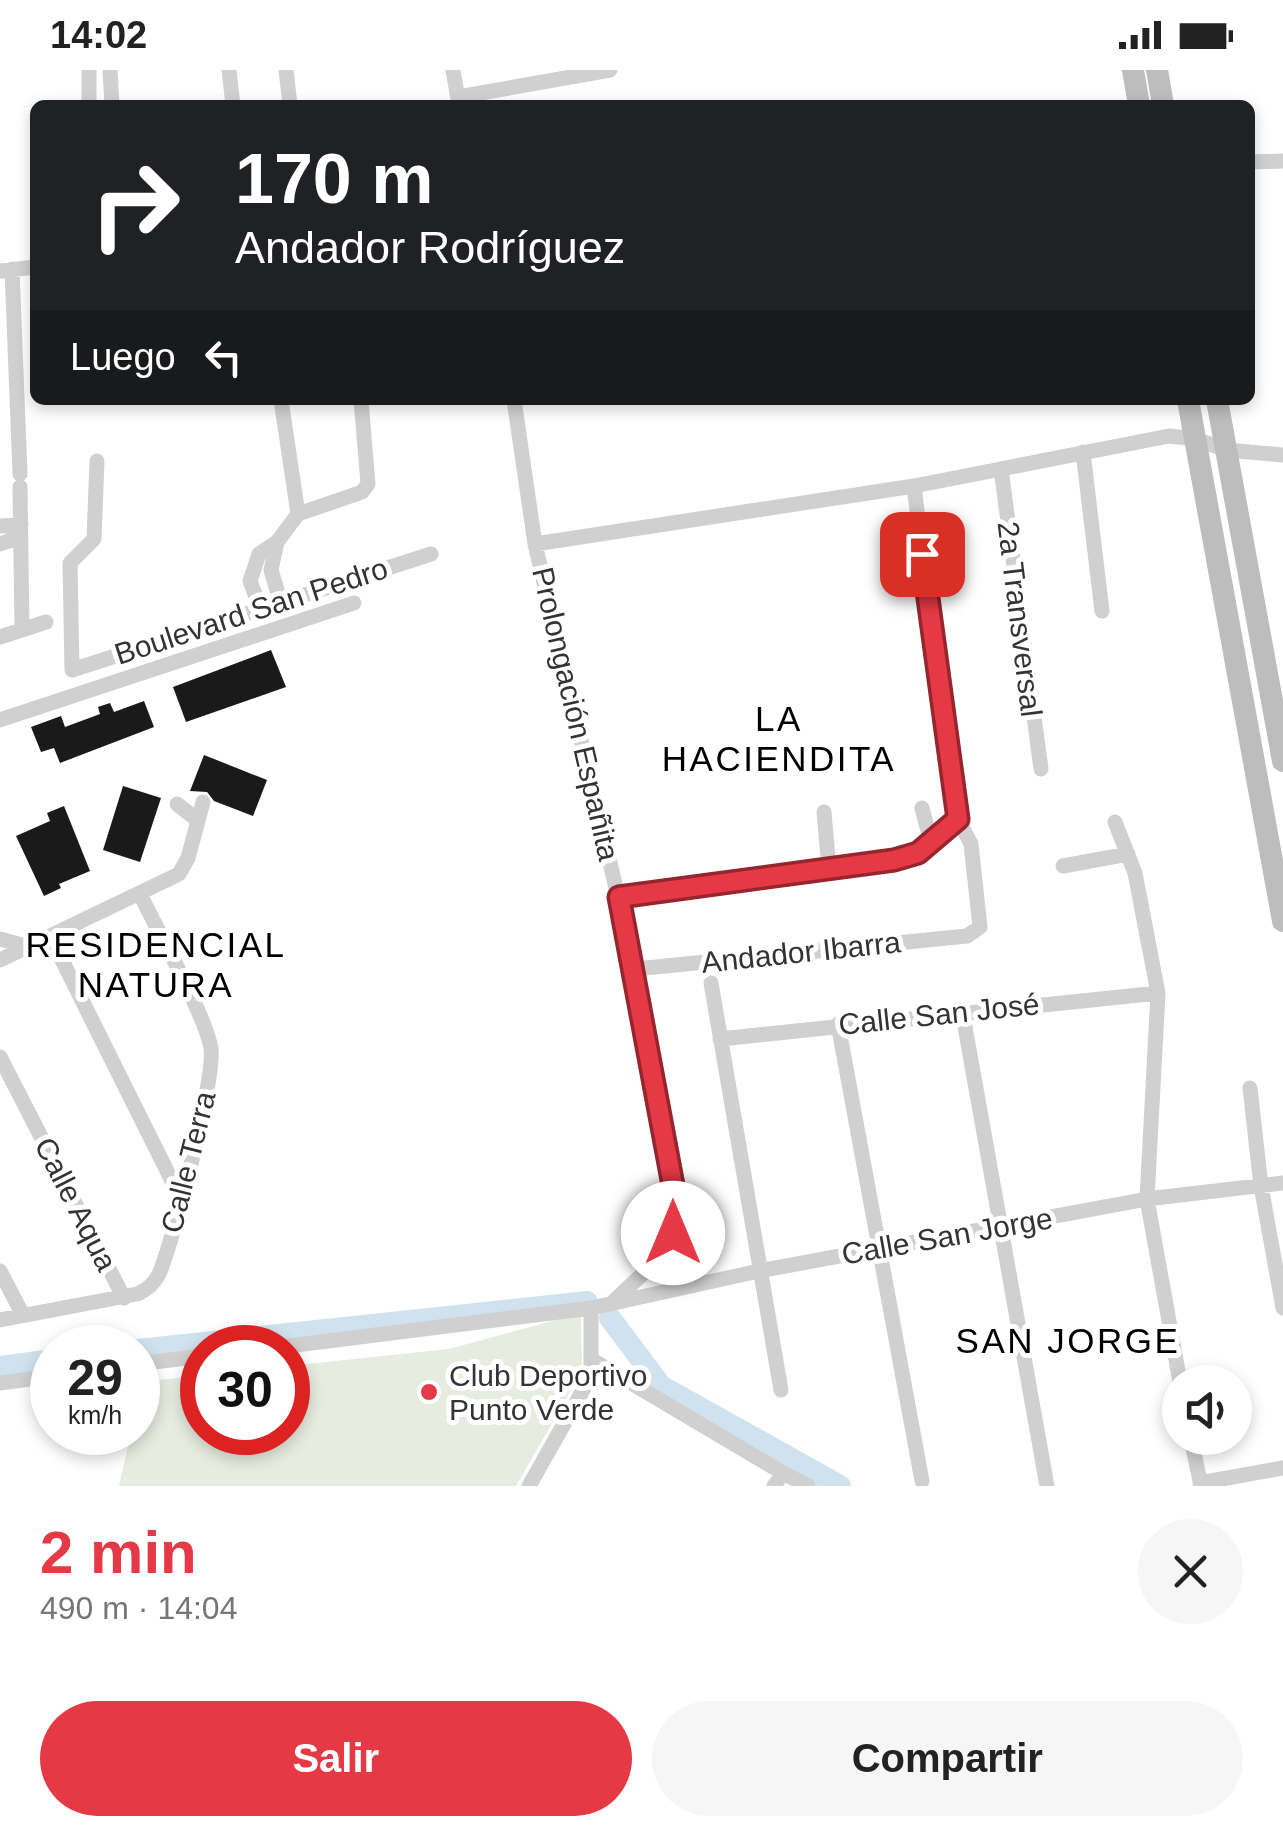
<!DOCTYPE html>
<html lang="es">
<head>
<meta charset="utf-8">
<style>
  body { margin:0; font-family:Arial,sans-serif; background:#f6f6f6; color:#222; height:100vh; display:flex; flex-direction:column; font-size:38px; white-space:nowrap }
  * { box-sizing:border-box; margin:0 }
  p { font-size:32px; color:#767676 }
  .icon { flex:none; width:55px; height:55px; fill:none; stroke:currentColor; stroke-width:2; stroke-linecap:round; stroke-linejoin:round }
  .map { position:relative; height:1416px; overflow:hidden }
  .details { display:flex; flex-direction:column; background:#fff; flex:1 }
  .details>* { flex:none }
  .guide { position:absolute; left:30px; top:30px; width:1225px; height:305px; border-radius:15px; box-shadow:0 5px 15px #0003; background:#202124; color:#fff; overflow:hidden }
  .controls { position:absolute; left:1162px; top:1295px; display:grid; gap:20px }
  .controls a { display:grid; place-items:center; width:90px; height:90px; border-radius:50%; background:#fff; box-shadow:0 5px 15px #0003; font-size:50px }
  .speed { position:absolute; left:30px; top:1255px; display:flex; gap:20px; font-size:50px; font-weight:700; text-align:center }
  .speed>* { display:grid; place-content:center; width:130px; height:130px; border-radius:50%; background:#fff; box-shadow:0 5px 15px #0003; line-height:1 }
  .speed small { font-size:25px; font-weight:400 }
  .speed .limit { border:15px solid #d22; background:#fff; color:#111 }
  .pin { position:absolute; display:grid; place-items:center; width:85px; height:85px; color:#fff; margin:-42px; border-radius:20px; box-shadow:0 5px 15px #0006 }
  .me { position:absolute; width:110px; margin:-55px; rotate:0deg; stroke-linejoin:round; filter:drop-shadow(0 0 8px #0008) }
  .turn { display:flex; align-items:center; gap:35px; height:210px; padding:0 40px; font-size:45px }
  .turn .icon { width:130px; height:130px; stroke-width:2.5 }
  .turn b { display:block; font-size:70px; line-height:85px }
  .then { display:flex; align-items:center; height:95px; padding:0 40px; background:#0003; gap:20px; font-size:38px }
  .round { display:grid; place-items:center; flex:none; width:105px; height:105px; border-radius:52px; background:#f6f6f6 }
  .overview { display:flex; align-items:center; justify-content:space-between; height:170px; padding:0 40px }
  h1 { font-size:60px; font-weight:700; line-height:75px; color:#e63946 }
  .button { display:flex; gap:20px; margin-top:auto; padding:20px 40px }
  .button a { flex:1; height:115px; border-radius:60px; background:#e63946; color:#fff; font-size:40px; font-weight:700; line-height:115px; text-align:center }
  .button a+a { background:#f6f6f6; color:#222 }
  .status { display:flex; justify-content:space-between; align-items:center; height:70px; padding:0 50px; background:#fff; direction:ltr }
  .status svg { height:28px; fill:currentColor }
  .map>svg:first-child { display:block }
  .green { fill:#e6ecdf }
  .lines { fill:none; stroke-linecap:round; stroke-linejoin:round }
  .river { stroke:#cfe2ee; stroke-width:22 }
  .building { fill:#1a1a1a }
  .street { stroke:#d0d0d0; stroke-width:15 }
  .secondary { stroke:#bdbdbd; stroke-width:22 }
  .route-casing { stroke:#96252e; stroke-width:25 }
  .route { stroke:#e63946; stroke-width:18 }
  .poi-dot { fill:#e63946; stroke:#fff; stroke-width:4 }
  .labels { text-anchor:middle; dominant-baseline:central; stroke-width:10; stroke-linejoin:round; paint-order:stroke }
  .street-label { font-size:30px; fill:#333; stroke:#fff }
  .poi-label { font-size:30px; fill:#333; stroke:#fff; text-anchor:start }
  .quarter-label { font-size:35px; letter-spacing:2.5px; fill:#000; stroke:#fff }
</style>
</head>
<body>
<div class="status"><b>14:02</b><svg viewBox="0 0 49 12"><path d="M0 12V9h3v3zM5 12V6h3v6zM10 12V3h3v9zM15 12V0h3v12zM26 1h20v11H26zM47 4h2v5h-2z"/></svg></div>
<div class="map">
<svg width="1283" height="1416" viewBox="0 0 1283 1416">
  <rect width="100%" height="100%" fill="#fff"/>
  <path class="green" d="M581,1243L582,1301L516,1416H119L131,1363L138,1362L142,1312L202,1305V1362H288V1296L449,1279Z"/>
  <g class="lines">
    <path class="river" d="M610,1248L661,1316L840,1416
      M138,1280L587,1232
      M0,1297L52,1290"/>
  </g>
  <path class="building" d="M271,580L286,617L186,652L173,617Z
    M144,631L154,657L60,693L54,678L41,682L31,657L61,646L65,657L100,644L98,637L110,633L114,642Z
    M204,685L267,710L253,746L214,731L207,722L190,721Z
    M123,716L161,728L140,792L103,780Z
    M64,736L90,801L59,814L61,818L44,826L16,766L50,751L47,743Z"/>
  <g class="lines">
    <path class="street" d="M110,0L112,35
      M229,0L233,35
      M286,0L290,35
      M453,0L459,35
      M458,27L610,0
      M89,35V0
      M1250,92L1283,91
      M12,199L20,404
      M0,201L35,197
      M281,330L298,444
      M514,330L535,474L635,899L675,1125C675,1182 652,1194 614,1231
      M1083,382L1102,541
      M97,391L94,469L70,493L72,600L431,484
      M1001,399L1041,699
      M20,417L22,560
      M0,456L21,455
      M277,472L271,500L280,530
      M0,474L21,467
      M535,474L914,416L1169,366L1196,369L1226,380L1283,385
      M260,537L250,511L259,484L277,472L298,444L362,422L368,414L361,330
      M0,567L46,552
      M0,650L354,533
      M177,734L196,749
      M922,738L931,772
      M824,742L829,799
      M1115,752L1135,803L1158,923L1147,1129L1180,1312
      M1063,796L1128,784
      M619,827L894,790L918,783L958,749
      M50,866L181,1129
      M0,869L26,876
      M0,890L179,804L188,788L203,732
      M635,899L967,866L980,857L971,774L958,749L945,669L914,416
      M711,913L781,1320
      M962,940L1047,1416
      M838,954L922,1411
      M720,969L1158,923
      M0,987L124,1228
      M1250,1018L1261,1116L1283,1238
      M0,1201L23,1245
      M0,1250L137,1224C147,1220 154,1214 159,1204C173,1172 215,1009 211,978C205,944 157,860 140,824
      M272,1278L591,1238L759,1201L1147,1129L1283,1113
      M594,1291L783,1403
      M138,1294L202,1286
      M0,1313L52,1306
      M1191,1368L1201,1416
      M1200,1413L1283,1398
      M529,1416L591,1306V1238
      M774,1416L783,1403L808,1416"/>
    <path class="secondary" d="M1133,0L1139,35
      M1157,0L1163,35
      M1188,330L1283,851
      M1217,330L1283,691"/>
  </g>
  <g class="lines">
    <defs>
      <path id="route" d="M673,1163L675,1126L619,827L894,790L918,783L958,749L922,484"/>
    </defs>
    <use href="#route" class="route-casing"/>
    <use href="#route" class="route"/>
  </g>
  <circle class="poi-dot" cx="429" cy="1322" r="10"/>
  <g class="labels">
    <g class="street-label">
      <text transform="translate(251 541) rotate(-18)">Boulevard San Pedro</text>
      <text transform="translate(1020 549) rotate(83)">2a Transversal</text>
      <text transform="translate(576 644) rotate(77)">Prolongación Españita</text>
      <text transform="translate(801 882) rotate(-6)">Andador Ibarra</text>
      <text transform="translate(939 944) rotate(-6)">Calle San José</text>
      <text transform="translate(188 1092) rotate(-76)">Calle Terra</text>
      <text transform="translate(76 1134) rotate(63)">Calle Aqua</text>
      <text transform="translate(947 1166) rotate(-10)">Calle San Jorge</text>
    </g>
    <g class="poi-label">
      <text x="449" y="1305">Club Deportivo<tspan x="449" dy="34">Punto Verde</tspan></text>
    </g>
    <g class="quarter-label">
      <text x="779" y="648">LA<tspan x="779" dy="40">HACIENDITA</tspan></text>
      <text x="156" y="874">RESIDENCIAL<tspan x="156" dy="40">NATURA</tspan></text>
      <text x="1068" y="1270">SAN JORGE</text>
    </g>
  </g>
</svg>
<div class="controls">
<a><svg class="icon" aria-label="sound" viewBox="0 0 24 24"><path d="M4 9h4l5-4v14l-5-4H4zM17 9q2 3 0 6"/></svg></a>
</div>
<div class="speed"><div>29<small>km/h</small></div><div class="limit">30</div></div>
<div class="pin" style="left:922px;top:484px;background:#d93025"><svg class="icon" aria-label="arrive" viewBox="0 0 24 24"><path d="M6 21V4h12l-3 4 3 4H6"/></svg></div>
<svg class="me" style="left:673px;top:1163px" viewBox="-20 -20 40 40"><circle r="19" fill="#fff"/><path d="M0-13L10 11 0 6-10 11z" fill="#e63946"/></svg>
<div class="guide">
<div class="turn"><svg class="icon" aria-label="right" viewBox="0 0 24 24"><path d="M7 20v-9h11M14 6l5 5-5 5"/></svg><div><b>170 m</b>Andador Rodríguez</div></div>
<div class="then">Luego<svg class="icon" aria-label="left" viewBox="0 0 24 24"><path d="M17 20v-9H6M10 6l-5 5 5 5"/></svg></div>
</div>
</div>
<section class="details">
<div class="overview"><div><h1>2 min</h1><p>490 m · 14:04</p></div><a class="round"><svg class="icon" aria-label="close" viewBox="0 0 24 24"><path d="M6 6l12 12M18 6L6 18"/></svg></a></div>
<div class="button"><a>Salir</a><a>Compartir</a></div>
</section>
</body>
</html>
